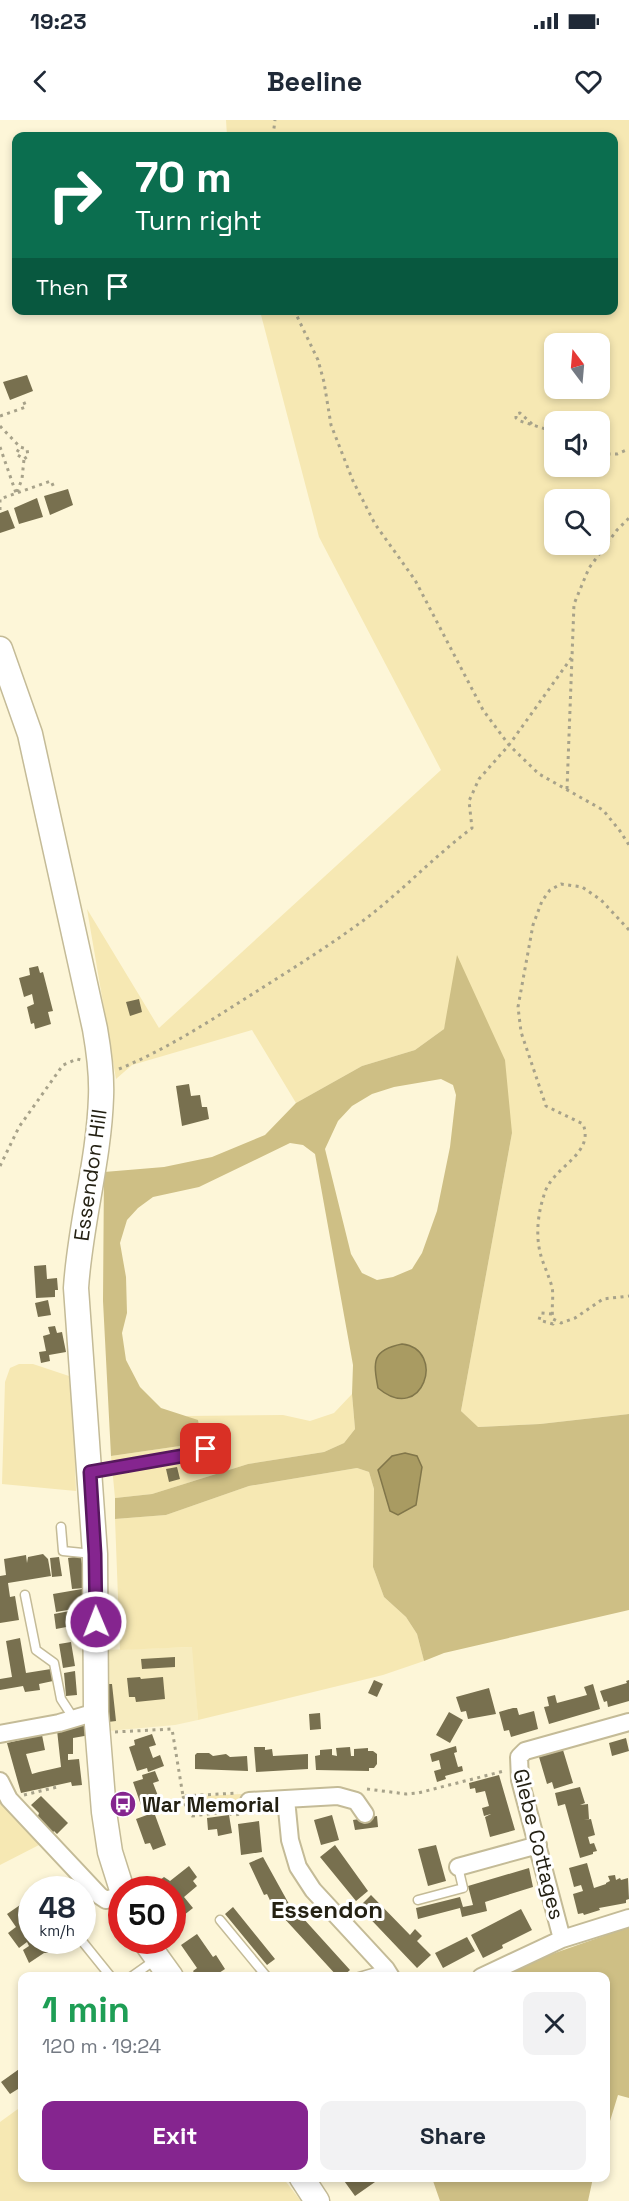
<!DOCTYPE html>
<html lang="en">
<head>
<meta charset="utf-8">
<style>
  body { margin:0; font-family:"Space Grotesk",sans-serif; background:#f2f2f3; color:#1f2937; height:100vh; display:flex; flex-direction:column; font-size:22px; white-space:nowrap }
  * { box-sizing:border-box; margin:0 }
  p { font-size:20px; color:#747a83 }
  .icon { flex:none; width:33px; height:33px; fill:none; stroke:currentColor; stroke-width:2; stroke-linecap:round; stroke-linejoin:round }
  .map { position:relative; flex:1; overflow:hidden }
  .drawer { position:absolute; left:18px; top:1852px; width:592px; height:210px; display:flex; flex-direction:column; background:#fff; border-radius:12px; box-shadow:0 3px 9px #0003 }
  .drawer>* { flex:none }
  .guide { position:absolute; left:12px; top:12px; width:606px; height:183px; border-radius:12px; box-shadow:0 3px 9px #0003; background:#0b6e4f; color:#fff; overflow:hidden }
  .needle { width:39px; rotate:344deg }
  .tools { position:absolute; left:544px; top:213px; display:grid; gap:12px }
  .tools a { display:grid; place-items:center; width:66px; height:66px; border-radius:12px; background:#fff; box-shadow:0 3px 9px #0003; font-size:30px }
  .speed { position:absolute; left:18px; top:1756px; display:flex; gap:12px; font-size:30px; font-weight:700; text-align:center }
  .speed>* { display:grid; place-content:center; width:78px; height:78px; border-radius:50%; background:#fff; box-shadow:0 3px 9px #0003; line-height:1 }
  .speed small { font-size:15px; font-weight:400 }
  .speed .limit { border:9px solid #d22; background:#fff; color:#111 }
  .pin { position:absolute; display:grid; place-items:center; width:51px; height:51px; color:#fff; margin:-26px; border-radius:12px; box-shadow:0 3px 9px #0006 }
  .me { position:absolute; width:66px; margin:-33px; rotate:359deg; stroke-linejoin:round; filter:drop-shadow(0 0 4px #0008) }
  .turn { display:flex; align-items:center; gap:21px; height:126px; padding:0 24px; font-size:27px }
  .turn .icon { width:78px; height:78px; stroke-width:2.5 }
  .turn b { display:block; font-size:42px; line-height:51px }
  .then { display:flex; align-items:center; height:57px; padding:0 24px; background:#0003; gap:12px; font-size:22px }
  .round { display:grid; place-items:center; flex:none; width:63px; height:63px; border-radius:12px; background:#f2f2f3 }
  .head { display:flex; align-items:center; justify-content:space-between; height:102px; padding:0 24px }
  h1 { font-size:36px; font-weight:700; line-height:45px; color:#1e9e55 }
  .action { display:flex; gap:12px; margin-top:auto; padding:12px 24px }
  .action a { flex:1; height:69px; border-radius:12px; background:#85258f; color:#fff; font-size:24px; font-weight:700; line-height:69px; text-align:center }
  .action a+a { background:#f2f2f3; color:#1f2937 }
  .status { display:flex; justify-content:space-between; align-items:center; height:42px; padding:0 30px; background:#fff; direction:ltr }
  .status svg { height:16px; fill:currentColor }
  header { display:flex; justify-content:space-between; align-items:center; height:78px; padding:0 24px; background:#fff; font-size:27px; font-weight:700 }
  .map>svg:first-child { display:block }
  .built { fill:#f7ecbf }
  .green { fill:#f6e8b3; fill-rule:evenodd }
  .forest { fill:#cebf85; fill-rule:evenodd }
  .water { fill:#a99b62; stroke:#81764a; stroke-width:1.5 }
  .building { fill:#78704f }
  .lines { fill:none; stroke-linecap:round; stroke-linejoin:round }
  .lane-casing { stroke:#c4bb97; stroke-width:11 }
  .street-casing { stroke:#c4bb97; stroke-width:20 }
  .secondary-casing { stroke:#c4bb97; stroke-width:27 }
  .path { stroke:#a7a28a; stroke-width:3; stroke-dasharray:3 4.5; stroke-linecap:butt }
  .lane { stroke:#fff; stroke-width:8 }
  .street { stroke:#fff; stroke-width:16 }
  .secondary { stroke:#fff; stroke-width:24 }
  .route-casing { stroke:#56185d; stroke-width:15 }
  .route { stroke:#85258f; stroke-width:10 }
  .labels { text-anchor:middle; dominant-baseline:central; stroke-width:6; stroke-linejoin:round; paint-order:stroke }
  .street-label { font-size:21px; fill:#242113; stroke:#fff }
  .poi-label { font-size:21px; font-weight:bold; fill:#242113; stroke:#fff; text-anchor:start }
  .quarter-label { font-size:24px; font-weight:bold; fill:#242113; stroke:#fff }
</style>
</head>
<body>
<div class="status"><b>19:23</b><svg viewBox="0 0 49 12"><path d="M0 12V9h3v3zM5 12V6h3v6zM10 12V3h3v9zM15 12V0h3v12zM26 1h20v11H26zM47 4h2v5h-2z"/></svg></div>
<header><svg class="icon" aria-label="back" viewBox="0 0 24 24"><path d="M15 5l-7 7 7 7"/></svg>Beeline<svg class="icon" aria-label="heart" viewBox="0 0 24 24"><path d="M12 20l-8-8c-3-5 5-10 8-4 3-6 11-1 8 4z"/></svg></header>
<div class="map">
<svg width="629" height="2081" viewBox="0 0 629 2081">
  <rect width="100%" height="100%" fill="#fdf6d8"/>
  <path class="built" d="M193,1527L198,1600L175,1605L108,1611L104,1530Z"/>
  <path class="green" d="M226,0H629V1294L540,1304L477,1307L461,1291L512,1013L448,893L444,909L415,930L362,946L296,983L252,910L132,945L116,959L87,789L159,908L441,650L319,417L260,191L614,190V16H227ZM555,224H600V268H555ZM555,302H600V346H555ZM555,380H600V424H555Z
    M19,1244H33L72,1257L76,1371L2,1364L5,1262L10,1248Z
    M352,1274L355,1309L344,1323L324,1332L248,1344L152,1374L115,1378L111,1336L180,1326L197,1320L198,1301L185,1296L283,1295L310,1301L334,1293Z
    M357,1348L369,1352L374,1369L373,1447L384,1477L406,1497L417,1514L424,1541L383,1555L198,1600L192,1527L120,1530L115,1399L166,1395L249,1366Z
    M241,1674L243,1692L233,1693L225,1691L192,1695L188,1691L185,1677Z
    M0,1677L39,1725L0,1745Z
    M22,1986V2058H283L301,2081H0V2002Z"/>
  <path class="forest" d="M457,835L505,940L512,1013L461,1291L478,1307L540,1304L629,1294V1490L444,1533L424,1541L417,1514L406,1497L384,1477L373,1447L374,1369L369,1352L357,1348L249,1366L166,1395L115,1399V1378L152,1374L248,1344L324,1332L344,1323L355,1309L352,1274L353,1245L315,1034L303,1025L290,1023L199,1067L153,1077L138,1088L127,1100L120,1123L126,1157L127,1193L122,1213L126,1240L140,1267L161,1288L198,1300L200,1311L197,1320L180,1326L111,1336L103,1181L104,1052L164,1047L212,1037L265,1015L296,983L362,946L415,930L444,909ZM441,959L453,965L456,975L450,1027L437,1091L422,1133L412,1149L393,1157L377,1160L362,1153L351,1134L325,1029L338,1001L352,986L372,974L394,967Z
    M629,1807V1978L618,1975L606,2014V1857H487Z
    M432,2058H593L588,2081H440Z"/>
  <path class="water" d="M402,1224C447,1229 423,1306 378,1268C373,1241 372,1230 402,1224Z
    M405,1333L417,1336L422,1347L416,1385L398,1395L390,1391L378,1350L392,1336Z"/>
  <path class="building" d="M27,255L33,271L10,280L3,262Z
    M68,369L73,385L50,395L44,376Z
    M37,378L43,397L19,404L14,388Z
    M8,390L15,408L0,413V393Z
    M38,846L40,853L43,852L53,891L48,892L51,904L35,909L34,903L31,904L27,887L34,884L32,874L24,877L19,858L30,855L29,848Z
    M139,879L142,892L130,896L126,882Z
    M189,964L191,976L200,975L202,987H207L209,999L182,1006L176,966Z
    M46,1145L47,1159L57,1158L58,1170H55V1177L36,1178L34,1146Z
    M48,1180L51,1195L38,1197L35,1183Z
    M55,1206L57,1213L62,1212L66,1232L49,1235L50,1241L41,1243L39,1232L46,1231L43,1216L50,1214L48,1207Z
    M177,1347L180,1359L169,1362L166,1349Z
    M43,1434L48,1439L51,1456L8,1463L10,1477L15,1476L19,1500L0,1503V1456L6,1455L4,1439L26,1435L27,1443L28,1437Z
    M81,1436L85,1468L72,1469L68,1438Z
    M59,1437L62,1456L52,1457L50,1438Z
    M82,1469L85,1487L56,1492L53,1474Z
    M85,1488L87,1503L56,1509L54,1494Z
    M20,1518L26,1553L51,1549L53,1561L39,1564L40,1570L25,1572L23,1566L0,1570V1559L12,1557L6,1521Z
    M71,1522L75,1546L63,1548L59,1524Z
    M175,1537V1547L142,1549L141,1539Z
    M75,1551L77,1575L66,1576L64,1553Z
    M140,1557L141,1559L163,1557L165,1579L136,1582L135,1577H129L127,1558Z
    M374,1560L383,1564L377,1577L368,1573Z
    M629,1560V1581L608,1587L607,1581L604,1582L600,1571L627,1563L626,1561Z
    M106,1564H112L116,1601L108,1602Z
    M593,1564L600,1589L549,1604L544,1587L549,1586L547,1577L555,1575L557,1583L587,1575L584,1567Z
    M489,1568L496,1594L468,1599L466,1591L461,1592L456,1577Z
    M513,1588H517L519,1595L534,1591L538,1609L511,1617L509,1610L504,1611L499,1592Z
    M449,1592L463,1600L450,1623L436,1615Z
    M320,1593L321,1609L310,1610L309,1594Z
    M89,1604L90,1615L73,1618V1634H68V1640L79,1639L82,1665L72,1666L71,1662L21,1673L7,1623L42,1615L45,1630L26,1634L32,1654L39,1652L61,1647L57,1610Z
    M152,1614L156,1625L149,1627L153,1638L160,1635L164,1646L148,1652L147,1648L137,1651L129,1627L135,1625L134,1620Z
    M626,1618L629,1631L612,1636L609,1623Z
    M456,1626L457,1632L454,1633L458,1647L462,1646L463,1651L445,1656L446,1659L437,1662L434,1651L441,1649L439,1640L432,1642L430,1634Z
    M254,1627H265V1630L272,1629L273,1636L308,1634V1649L256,1652Z
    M350,1627L351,1636H354V1629L368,1628V1631H373L377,1634V1644L374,1648H369V1651L316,1650L315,1636L320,1635V1630L332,1629V1635L337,1636L336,1628Z
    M563,1630L573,1663L554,1669L552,1662L547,1664L539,1637Z
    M197,1633H209L213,1636L226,1634L230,1637L247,1636L248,1651L195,1649V1635Z
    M155,1651L159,1661L153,1663L160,1681L151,1684L166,1725L153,1730L150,1723L145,1724L136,1699L147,1695L144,1687L142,1688L133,1662L143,1659L142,1655Z
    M499,1655L515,1710L490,1717L485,1697L491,1694L484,1696L482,1688L489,1686L485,1671L476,1673L475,1668L470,1669L469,1663Z
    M580,1667L585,1683L580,1685L588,1684L589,1699L584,1700L591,1699L595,1715L588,1717L590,1724L594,1723L597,1731L593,1732V1734L580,1738L565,1684L558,1686L555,1673Z
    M41,1676L68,1703L57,1714L54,1711L52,1714L37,1699L39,1693L31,1685Z
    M229,1695L232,1713L218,1716L217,1709L208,1710L207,1698Z
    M332,1695L339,1720L321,1725L314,1700Z
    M377,1696L378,1707L355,1710L353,1700Z
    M259,1701L262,1732L241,1735L238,1704Z
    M335,1725L368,1771L356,1781L320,1737Z
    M436,1725L446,1761L428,1766L418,1729Z
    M263,1737L289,1784L275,1791L267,1774L264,1775L249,1743Z
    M587,1743L594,1768L606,1764V1763L610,1761L608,1756L615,1755L616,1760L620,1758L621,1760L628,1758L629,1779L626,1780V1783L599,1788L600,1790L584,1795L583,1793L578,1794L573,1774L583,1771L581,1765L574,1767L569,1748Z
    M189,1746L197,1757L193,1761L197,1766L184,1777L193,1788L179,1799L174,1791L172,1793V1770H158L162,1767L160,1760L164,1757L170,1761Z
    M529,1748L533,1767L485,1782L487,1791L462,1797L460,1788L418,1799L416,1788L460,1777L463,1787L473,1785L468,1766Z
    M371,1775L410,1815L415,1809L422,1816L417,1821L431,1835L417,1848L359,1787Z
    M23,1783L32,1795V1821H52L55,1826L50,1833H44L29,1843L23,1830L29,1826L27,1822L19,1828L8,1813L16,1807L7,1794Z
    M233,1787L275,1839L267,1845L225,1794Z
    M293,1787L350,1850L342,1857H338L283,1797Z
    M521,1789L532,1810L502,1825L503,1828L483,1838L471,1815Z
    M197,1814L213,1837L216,1835L225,1849L213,1857H197L193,1851L197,1848L181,1825Z
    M467,1817L475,1831L443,1848L435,1833Z
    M22,1947V1975L18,1969L10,1974L1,1962Z
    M342,2058H372L375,2062L355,2076Z"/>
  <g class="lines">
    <defs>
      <path id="lane" d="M91,1352L187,1335L205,1329
        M61,1407L63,1431L93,1434
        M25,1475L36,1530L54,1543L61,1579L74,1599
        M418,1780L463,1768L458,1747
        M220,1800L267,1857
        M82,1821L111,1857
        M131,1857L155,1840
        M359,1857L386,1849"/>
      <path id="street" d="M0,1614L59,1603L96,1592
        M0,1661L9,1679L100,1776L106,1780L122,1775
        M286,1679L290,1720L298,1747L313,1770L386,1849L391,1857
        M249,1681L338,1676L356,1681L365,1694
        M458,1747L538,1725
        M562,1819L520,1660L519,1637L525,1631L629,1602
        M481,1857L562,1819L629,1798"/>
      <path id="secondary" d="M0,529L30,614L95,909C99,932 102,954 101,977C99,1041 80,1104 76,1168L95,1434L96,1592L104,1692L110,1732L122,1770
        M145,1821L171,1857
        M302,2058L317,2081"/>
    </defs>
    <use href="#lane" class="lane-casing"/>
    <use href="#street" class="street-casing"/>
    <use href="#secondary" class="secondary-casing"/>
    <path class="path" d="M273,16L275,0
      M294,190L318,240L324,262L331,305L353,361L375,404L415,460L483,590L509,625L539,654L603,690L620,711L629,725
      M0,296L26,287L23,280
      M532,304L520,293L516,294V298L520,301L555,312
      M0,306L20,327L27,329L28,336L24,339L16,334L20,327
      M0,327L16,373
      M600,334H617L629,329
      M17,372L22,359L24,339
      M0,390V379L51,361L55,370
      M567,669L574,484L589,448L617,410L629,398
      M629,810L601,780L582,767L561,764L550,770L542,781L533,805L518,887L521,912L546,986L583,1004C595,1034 554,1046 545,1072C538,1092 535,1115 541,1136C544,1146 549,1156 552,1167C554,1177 551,1188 553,1199L561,1203L575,1198L603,1179L629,1176
      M119,949C167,929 210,901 254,873C292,849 332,824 368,797C404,769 435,736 472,708L469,681L479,659L509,625L572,537
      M0,1046L19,1007L63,945L77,939L81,940
      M552,1194L541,1193L539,1200L553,1204V1200
      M115,1612L172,1609L183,1676L238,1673
      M367,1669L406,1674L418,1673L504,1651
      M24,1675L57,1667
      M183,1676L187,1691L192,1696L225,1692L233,1695L242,1694"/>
    <use href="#lane" class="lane"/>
    <use href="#street" class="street"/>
    <use href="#secondary" class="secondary"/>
  </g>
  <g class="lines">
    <defs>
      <path id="route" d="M96,1502L95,1434L90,1352L187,1335L206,1329"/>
    </defs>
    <use href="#route" class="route-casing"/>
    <use href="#route" class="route"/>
  </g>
  <defs>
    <symbol id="bus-disc" viewBox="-11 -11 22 22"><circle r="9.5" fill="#85258f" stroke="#fff"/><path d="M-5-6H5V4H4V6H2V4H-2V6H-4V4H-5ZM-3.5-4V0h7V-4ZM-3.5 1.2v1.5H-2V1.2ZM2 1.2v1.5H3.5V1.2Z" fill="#fff"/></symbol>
  </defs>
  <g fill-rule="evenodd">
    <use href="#bus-disc" x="108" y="1669" width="30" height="30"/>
  </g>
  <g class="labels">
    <g class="street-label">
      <text transform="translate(90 1055) rotate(-82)">Essendon Hill</text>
      <text transform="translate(539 1724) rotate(76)">Glebe Cottages</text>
    </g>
    <g class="poi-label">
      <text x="142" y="1684">War Memorial</text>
    </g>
    <g class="quarter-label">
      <text x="327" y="1789">Essendon</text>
    </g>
  </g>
</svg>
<div class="tools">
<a><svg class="needle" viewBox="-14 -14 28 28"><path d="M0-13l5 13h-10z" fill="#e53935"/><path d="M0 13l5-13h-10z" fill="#747a83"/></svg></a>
<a><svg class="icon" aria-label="sound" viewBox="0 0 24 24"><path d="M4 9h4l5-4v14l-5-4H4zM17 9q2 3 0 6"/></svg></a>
<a><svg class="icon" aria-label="search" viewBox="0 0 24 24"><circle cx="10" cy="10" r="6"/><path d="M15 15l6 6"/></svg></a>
</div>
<div class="speed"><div>48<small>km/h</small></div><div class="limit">50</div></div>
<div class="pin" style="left:206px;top:1329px;background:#d93025"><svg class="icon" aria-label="arrive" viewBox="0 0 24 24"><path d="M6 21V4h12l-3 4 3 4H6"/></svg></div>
<svg class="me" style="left:96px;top:1502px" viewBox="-20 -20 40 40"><circle r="17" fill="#85258f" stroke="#fff" stroke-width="3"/><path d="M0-11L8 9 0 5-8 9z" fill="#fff"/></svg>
<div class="guide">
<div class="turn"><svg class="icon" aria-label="right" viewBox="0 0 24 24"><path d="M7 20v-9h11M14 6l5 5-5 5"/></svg><div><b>70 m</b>Turn right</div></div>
<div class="then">Then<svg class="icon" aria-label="arrive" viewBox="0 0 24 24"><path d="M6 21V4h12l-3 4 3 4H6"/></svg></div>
</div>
<section class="drawer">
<div class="head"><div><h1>1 min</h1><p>120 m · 19:24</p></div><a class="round"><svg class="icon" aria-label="close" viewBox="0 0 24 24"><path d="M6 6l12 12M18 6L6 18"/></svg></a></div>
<div class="action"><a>Exit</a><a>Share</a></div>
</section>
</div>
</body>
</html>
